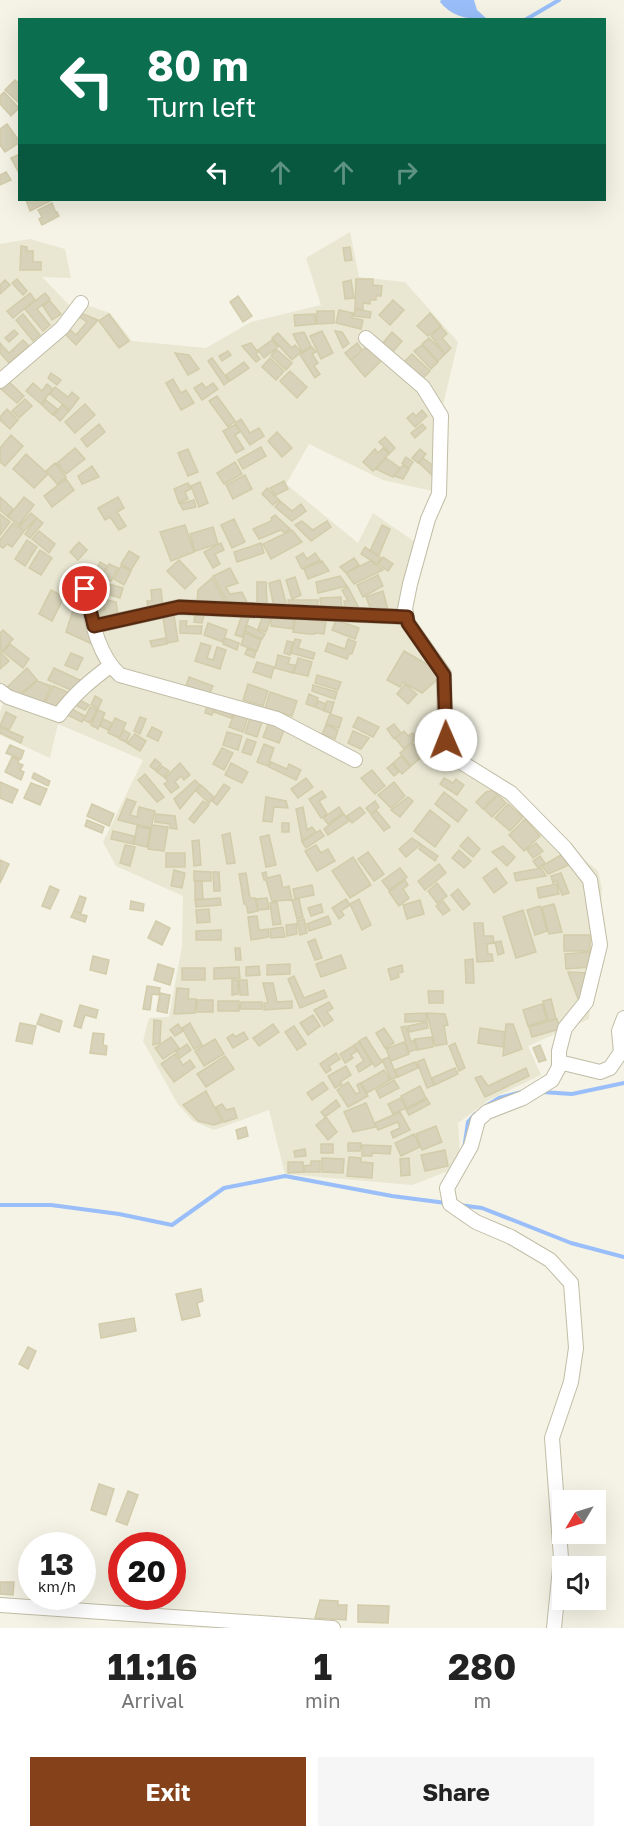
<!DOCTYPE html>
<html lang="en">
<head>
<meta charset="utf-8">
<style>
  body { margin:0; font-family:"Golos Text",sans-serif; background:#f6f6f6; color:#222; height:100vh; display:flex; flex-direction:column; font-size:22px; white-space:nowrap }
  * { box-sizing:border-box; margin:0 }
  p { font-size:20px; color:#767676 }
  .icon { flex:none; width:33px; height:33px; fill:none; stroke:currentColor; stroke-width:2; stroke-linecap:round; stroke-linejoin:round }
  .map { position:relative; height:1628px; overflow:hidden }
  .sheet { display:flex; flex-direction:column; background:#fff; flex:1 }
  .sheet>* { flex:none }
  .hud { position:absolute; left:18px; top:18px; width:588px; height:183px; border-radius:0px; box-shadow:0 6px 24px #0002; background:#0b6e4f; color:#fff; overflow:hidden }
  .needle { width:39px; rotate:232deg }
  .controls { position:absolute; left:552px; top:1490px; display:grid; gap:12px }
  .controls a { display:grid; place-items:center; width:54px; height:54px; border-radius:0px; background:#fff; box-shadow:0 6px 24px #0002; font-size:30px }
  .speed { position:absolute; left:18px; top:1532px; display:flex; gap:12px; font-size:30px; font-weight:700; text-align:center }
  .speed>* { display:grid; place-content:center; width:78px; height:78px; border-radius:50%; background:#fff; box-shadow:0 6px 24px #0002; line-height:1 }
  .speed small { font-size:15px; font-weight:400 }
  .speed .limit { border:9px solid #d22; background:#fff; color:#111 }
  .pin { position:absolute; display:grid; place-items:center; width:51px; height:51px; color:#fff; margin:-26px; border:3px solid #fff; border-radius:50%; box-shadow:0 2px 6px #0007 }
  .me { position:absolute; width:66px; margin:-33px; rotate:359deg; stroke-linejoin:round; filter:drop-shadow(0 0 4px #0008) }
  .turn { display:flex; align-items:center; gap:21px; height:126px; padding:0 30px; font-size:27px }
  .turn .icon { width:78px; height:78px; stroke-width:2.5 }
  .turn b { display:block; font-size:42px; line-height:51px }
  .lanes { display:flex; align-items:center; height:57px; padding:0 30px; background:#0003; justify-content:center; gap:30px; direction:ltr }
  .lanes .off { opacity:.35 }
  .eta { display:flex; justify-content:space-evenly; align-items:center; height:102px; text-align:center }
  .eta b { font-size:36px; font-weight:700; line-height:42px }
  .primary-button { display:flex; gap:12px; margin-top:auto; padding:12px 30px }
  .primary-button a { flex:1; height:69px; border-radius:0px; background:#85411a; color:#fff; font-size:24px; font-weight:700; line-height:69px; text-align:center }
  .primary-button a+a { background:#f6f6f6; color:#222 }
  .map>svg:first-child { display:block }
  .residential { fill:#e9e7d2 }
  .water { fill:#99bef9 }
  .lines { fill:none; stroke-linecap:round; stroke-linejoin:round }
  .stream { stroke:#99bef9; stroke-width:4 }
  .building { fill:#d7d2b9; stroke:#d3ccab; stroke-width:1.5 }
  .minor-casing { stroke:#c1bda6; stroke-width:16 }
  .minor { stroke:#fff; stroke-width:14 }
  .route-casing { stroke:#562a11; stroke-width:15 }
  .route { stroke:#85411a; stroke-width:10 }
</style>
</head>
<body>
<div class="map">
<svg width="624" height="1628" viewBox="0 0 624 1628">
  <rect width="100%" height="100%" fill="#f4f3e5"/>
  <path class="residential" d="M350,232L359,277L405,282L458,342L438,426L437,492L383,480L309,444L286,484L358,543L373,513L415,542L401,618L441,673V738L493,786L598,871L602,889L589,1019L528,1046L541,1075L489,1100L458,1123L461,1166L412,1185L285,1174L269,1110L214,1130L193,1121L177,1103L143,1041L149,1018L169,1017L182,946L183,896L116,866L103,842L143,760L58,724L50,758L0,735V712L4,702L0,699V244L30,239L65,249L71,278L42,277L74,310L86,305L110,313L132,341L206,348L251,322L321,305L306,258Z"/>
  <path class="water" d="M441,0H474L477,10L487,19C469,20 452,17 440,2Z"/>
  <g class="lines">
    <path class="stream" d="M525,20L559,0
      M542,1092L572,1094L624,1083
      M486,1106L499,1098L526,1091
      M464,1149L468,1122L475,1114
      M0,1205H51L119,1214L172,1225L224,1188L285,1176L392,1196L446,1203
      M459,1205L482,1208L571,1243L624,1257"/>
  </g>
  <path class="building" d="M15,80L20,84V104L5,90Z
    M4,92L19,108L11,116L0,104V96Z
    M7,124L20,142L5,152L0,145V129Z
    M20,154V175L11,158Z
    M6,172L11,180L0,185V175Z
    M26,200H52L30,211Z
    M52,203L56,213L57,212L59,216L42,225L39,219L42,217L38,210Z
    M21,246L27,247V251H33V262H41V270H20Z
    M350,247L352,260L345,261L343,248Z
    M17,279L27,291L23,295L12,283Z
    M356,279H373V285L382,286L381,296H376V300H370V304L363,303V310L355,308Z
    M5,280L10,285L0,294V285Z
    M351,280L354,298L345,299L343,282Z
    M30,293L35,300L13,318L7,311Z
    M45,293L50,299L37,309L50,325L43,331L25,309Z
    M238,296L252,316L243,322L230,302Z
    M393,300L404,310L390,325L379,315Z
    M50,301L61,314L52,320L43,306Z
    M355,309L371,312L370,318L354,316Z
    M339,310L353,313L352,318L363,320L361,329L336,323Z
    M317,311H334V323L317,324Z
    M81,313L98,320L76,345L63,332L67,327L76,335L87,322L78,316Z
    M430,313L441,326L428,336L417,326Z
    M23,314L40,335L33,341L16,320Z
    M109,314L129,341L119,348L99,321Z
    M315,314L316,324L295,326L294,315Z
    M441,327L447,334L442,338L451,348L445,354L431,336Z
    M14,330L18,334L9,342L5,338Z
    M322,331L333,353L321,359L310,336Z
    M335,331L342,332L349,343L343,348Z
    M304,332L311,346L302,352L293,334Z
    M392,332L402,341L392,353L382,344Z
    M278,333L292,348L295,345L301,352L292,360L272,338Z
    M429,338L445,354L438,361L422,344Z
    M23,340L29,346L9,363L0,353V343L9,353Z
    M272,340L278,347L264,358L258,350Z
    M251,343L258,352L256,354L260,359L256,362L242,346Z
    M357,343L362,350L351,360L345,353Z
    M422,345L438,362L431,369L414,351Z
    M312,347L316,352L312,354L318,363L314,366L320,374L315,378L300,355Z
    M366,347L382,360L365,377L351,360Z
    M276,349L292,363L286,370L271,356Z
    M228,351L231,355L222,361L219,356Z
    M175,353L189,355L199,369L188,375Z
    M412,354L430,371L422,379L404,362Z
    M212,358L229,381L224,385L208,361Z
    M270,358L284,371L276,380L262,367Z
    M244,362L249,368L230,381L226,375Z
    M290,371L307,387L297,398L280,381Z
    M51,373L61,380L57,385L48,378Z
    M173,379L181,393L186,390L194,403L181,410L166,383Z
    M8,381L24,396L17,403L1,389Z
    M33,383L42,391L47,384L53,389L41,404L26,391Z
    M202,383L206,388L213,383L218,389L202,400L194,388Z
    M55,387L68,397L72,392L79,398L70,410L50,394Z
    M217,396L235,421L228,427L209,401Z
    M25,399L32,406L19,418L12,411Z
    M46,400L57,409L53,415L42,405Z
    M85,404L95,415L75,433L65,422Z
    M62,405L69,411L60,421L54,415Z
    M7,409L18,420L10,429L0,420V417Z
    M422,410L427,416L415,427L407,418L413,413L416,416Z
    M241,419L250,433L259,428L264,436L250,445L235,423Z
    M99,424L105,432L87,447L81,439Z
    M236,424L240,432L235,435L244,449L236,453L223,431Z
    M422,424L426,428L415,438L411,433Z
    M277,432L292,448L282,457L268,441Z
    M11,435L23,446L5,466L0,462V448Z
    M385,437L395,448L390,453L379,442Z
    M261,447L266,456L243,469L238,460Z
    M75,448L85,459L66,474L57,463Z
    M383,448L389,454L373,471L363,462L375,449L378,453Z
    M188,449L198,472L188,476L178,453Z
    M420,449L426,454L418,463L412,458Z
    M26,454L48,474L34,488L13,469Z
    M406,457L413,462L409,468L402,463Z
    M386,458L400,468L393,477L376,469Z
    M423,458L435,467V478L419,463Z
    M235,462L242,474L224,484L217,473Z
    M55,463L66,477L57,484L46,471Z
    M403,465L409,469L403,479L394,476Z
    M92,466L99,477L82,484L78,476Z
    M245,475L252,489L233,499L226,485Z
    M66,479L74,490L52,507L44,496Z
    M284,481L288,489L276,495L270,488Z
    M200,482L208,503L199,507L191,486Z
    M188,483L191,489L185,492L188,499L179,503L174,489Z
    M267,488L279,500L273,505L262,494Z
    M0,497L13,509L7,516L0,510Z
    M24,497L34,505L19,525L8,517Z
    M118,497L124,508L117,512L126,526L119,530L110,517L105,520L98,508Z
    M194,500L196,507L183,510L180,504Z
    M280,501L292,511L301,504L306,511L292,521L275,507Z
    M31,513L37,518L24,531L19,527Z
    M0,514L10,522L0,535Z
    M275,515L290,529L284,533L281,530L259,539L253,529L269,522L272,520L271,518Z
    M37,518L43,523L30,538L25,534Z
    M234,519L245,542L232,548L221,525Z
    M302,521L313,530L327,521L331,527L311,541L295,525Z
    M13,523L24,531L12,547L7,544L3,548L0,546V540Z
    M185,525L194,552L171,561L160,532Z
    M382,525L390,529L379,555L370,551Z
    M213,527L218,544L195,551L190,534Z
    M292,530L302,542L271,559L263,544Z
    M39,531L55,544L49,553L32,539Z
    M27,540L37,547L25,566L15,559Z
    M79,542L87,550L78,560L70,552Z
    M221,543L224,550L215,554L220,564L213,568L204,552Z
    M261,543L264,553L237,562L234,552Z
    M365,547L381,558L377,564L361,554Z
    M40,550L52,558L41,575L29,568Z
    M129,551L139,557L131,570L121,564Z
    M303,553L307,559L315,553L320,560L302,569L296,557Z
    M383,557L393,564L388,571L378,564Z
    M354,558L359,565L346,573L340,567Z
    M179,560L196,578L185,589L167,571Z
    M322,561L329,571L308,579L304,569Z
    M370,561L383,570L354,584L346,573Z
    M100,562L107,566L100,579L93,576Z
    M109,564L118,568L111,581L102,576Z
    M121,566L131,571L124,585L114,579Z
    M230,568L238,583L226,587L230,594L242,592L248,604L229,605L213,576Z
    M378,575L383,586L363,597L357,585Z
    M340,576L347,586L318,593L316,582Z
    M295,577L301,595L292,599L286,580Z
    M212,578L227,605L197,603L198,590Z
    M280,580L287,607H274L269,583Z
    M257,582H266L267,605H257Z
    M109,584L123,588L120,598L98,591L100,586L108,588Z
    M348,587L360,610H345L344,601H348L342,590Z
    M161,589L163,607L148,608L147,601H152L151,590Z
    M51,590L64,597L52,621L39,614Z
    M383,591L388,610H371L366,597Z
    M99,593L104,609L98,611L93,595Z
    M341,597L342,609L321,610L320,598Z
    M102,599L116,602L118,614L100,617L98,611L105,610Z
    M288,600H318V608L289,609Z
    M74,607L85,610L92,644L66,632Z
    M195,614L204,615L202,623L194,622Z
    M272,614L294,617L293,629L271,626Z
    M174,615L178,641L167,643L163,617Z
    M242,615L249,618L242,637L235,635Z
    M263,615L271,618L266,632L258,629Z
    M296,616L326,622L324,634L315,633V634H308L293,632Z
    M336,620L359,628L355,639L332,630Z
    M180,621H187L186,626H202L201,634L180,633Z
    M208,623L227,630L223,642L204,635Z
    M247,625L265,634L262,639L245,631Z
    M3,630L13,639L1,653L0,633Z
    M245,633L261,640L257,651L241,645Z
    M166,638L167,644L152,647L150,641Z
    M225,638L239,643L237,650L223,644Z
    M295,639L301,640L298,648L315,653L313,659L291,653Z
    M348,639L356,642L352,654H349L347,659L325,651L328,643L345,649Z
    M287,641L293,642L290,655L284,653Z
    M201,643L211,646L207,658L213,660L217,647L226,650L220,669L195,661Z
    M10,644L29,659L23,668L3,652Z
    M247,649L256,652L254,658L245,654Z
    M404,651L434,668L439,678L422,693L403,682L400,687L387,680Z
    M1,653L9,661L0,669V654Z
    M71,653L83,658L77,670L65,665Z
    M278,655L290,658L288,664L295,665L293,673L275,668Z
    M298,658L312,662L308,676L294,673Z
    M257,662L274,667L271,678L253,672Z
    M27,668L37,680L16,697L4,690Z
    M54,668L80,680L73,691L48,680Z
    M317,675L341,682L338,690L315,683Z
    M189,677L213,686L209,695L186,686Z
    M37,681L51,686L42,707L17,699Z
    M248,684L268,691L263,706L243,700Z
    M405,684L417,694L408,704L397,694Z
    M313,685L337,692L335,699L312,691Z
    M53,686L70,693L57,711L44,706Z
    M270,692L297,701L292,716L265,708Z
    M309,694L318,698L315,707L306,704Z
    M95,696L102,700L98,709L91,705Z
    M76,698L89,705L85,710L73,704Z
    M318,701L326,704L323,710L315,707Z
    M327,701L334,702L331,713L324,711Z
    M208,702L216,704L212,715L205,713Z
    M217,705L234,711L231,718L214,712Z
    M68,707L85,716L82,722L65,714Z
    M90,707L97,710L90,723L84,720Z
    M98,710L105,713L98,729L91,725Z
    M6,712L16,717L9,730L0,726Z
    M235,712L248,717L243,732L229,727Z
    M330,714L342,718L339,728L326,724Z
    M140,717L146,719L140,734L134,731Z
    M358,717L379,727L373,737L353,727Z
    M115,718L126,723L119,738L108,733Z
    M250,718L262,722L257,737L245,733Z
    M103,719L112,723L108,730L100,726Z
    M269,722L285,728L279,743L263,737Z
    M394,724L401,733L394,739L387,729Z
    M326,725L338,730L335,739L322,734Z
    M0,727L23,737L21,743L0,733Z
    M152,727L162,732L158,741L147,736Z
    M124,730L130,734L126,742L119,739Z
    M353,731L369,738L361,749L348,743Z
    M404,731L408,736L413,733L417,738L404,749L395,738Z
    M227,732L242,736L238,750L223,745Z
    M135,734L146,741L140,751L127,743Z
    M247,739L256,742L251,755L242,752Z
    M412,743L423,756L411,766L400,753Z
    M264,744L274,748L268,766L257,762Z
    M10,745L24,751L21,759L6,753Z
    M222,748L233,753L224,770L213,764Z
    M401,756L410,767L402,774L393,763Z
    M12,757L19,760L18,763L23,765L20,770L24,772L21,780L5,772Z
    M155,759L161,764L156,771L150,766Z
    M271,762L287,769L289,764L301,770L296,780L269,767Z
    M180,763L190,775L184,780L181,776L175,782L179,787L171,793L164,784L168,781L165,778Z
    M231,763L248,772L242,783L225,775Z
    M392,764L399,772L394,776L387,768Z
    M162,766L169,771L164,777L157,772Z
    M372,770L385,786L375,794L361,778Z
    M34,773L50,781L48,786L32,778Z
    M145,774L164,797L157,802L138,780Z
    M306,778L313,787L298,798L291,789Z
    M444,778L453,783L456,779L464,785L457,795L440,784Z
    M195,780L200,785L180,809L174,799Z
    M0,782L18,790L12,803L0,798Z
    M394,782L405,796L391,808L378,795Z
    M31,783L47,789L40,805L24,798Z
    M224,784L230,788L217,805L212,801Z
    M201,785L214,797L209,803L196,791Z
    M494,790L497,795L483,809L476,802L486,792Z
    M322,791L326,797L319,801L327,814L321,818L309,799Z
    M444,792L467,810L458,822L435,804Z
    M498,795L506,803L492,817L484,809Z
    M266,797L286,801L288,808L274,807L272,822L263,821Z
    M408,797L413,801L400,817L391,810Z
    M127,799L136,802L130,815L137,817L139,807L155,811L151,828L118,820Z
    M203,801L209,805L194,823L189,819Z
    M375,801L379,807L371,814L366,808Z
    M92,804L114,814L109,826L87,816Z
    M508,804L523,817L510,831L495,818Z
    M303,807L307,830L312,827L316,832L302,841L296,809Z
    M339,807L343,813L328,824L323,818Z
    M360,807L365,813L352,823L347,816Z
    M376,810L390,827L384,831L371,815Z
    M430,810L450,826L435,847L414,831Z
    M156,814L175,816L177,829L170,828V824L155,822Z
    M344,814L349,821L328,835L324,829Z
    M525,819L540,836L524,851L509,835Z
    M87,820L104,827L102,833L85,826Z
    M282,823H289V832H282Z
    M152,825L168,827L164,851L148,849Z
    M137,826L150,829L147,847L134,844Z
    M320,830L324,836L306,848L302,842Z
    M113,831L134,836L133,844L111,839Z
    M230,833L235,863L227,864L222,835Z
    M269,835L276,865L266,867L260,837Z
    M468,837L480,849L473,857L460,846Z
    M412,838L421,844L406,857L399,849Z
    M199,840L201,865L194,866L192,841Z
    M536,843L543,851L533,858L527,850Z
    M125,845L135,847L130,866L120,863Z
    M316,845L321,853L328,849L335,861L317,871L305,851Z
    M422,845L438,856L435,861L419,849Z
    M503,846L515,857L507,866L492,852Z
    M459,850L471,861L464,868L452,858Z
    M368,852L384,874L374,881L358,859Z
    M166,853H185V867H166Z
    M561,855L569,865L548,874L542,866Z
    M540,856L545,863L538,868L533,861Z
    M353,857L371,885L350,898L332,871Z
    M0,860L9,864L0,883Z
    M439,864L446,873L425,890L418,881Z
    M400,868L407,877L389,890L382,881Z
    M496,868L507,883L494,893L483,878Z
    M541,868L546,876L516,881L514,873Z
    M174,870L185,873L182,888L171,886Z
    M194,871L211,872V881H194Z
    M213,872H219L220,891H214Z
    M266,872L267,878L280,875L283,888L289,886L292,900L272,901L266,880H264L262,873Z
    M246,873L250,898H255L258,911L248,913L246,904H244L239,874Z
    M561,873L569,893L562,895L557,881L553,883L551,876Z
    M405,880L408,885L403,889L409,898L399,906L389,892Z
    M202,881L203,899H195V882Z
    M437,883L447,896L437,903L428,891Z
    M557,884L559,894L539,898L537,888Z
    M312,885L314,895L295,899L293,889Z
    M50,886L59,890L50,909L42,906Z
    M458,889L470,904L463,910L451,895Z
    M80,896L86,898L81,913L74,911Z
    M220,898L221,905L196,907L195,900Z
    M267,898L269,909L258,910L256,899Z
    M299,899L303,917L297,919L292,900Z
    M346,899L350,905L341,911L344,915L339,919L332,908Z
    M359,899L371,925L362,930L350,904Z
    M420,900L424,914L407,919L403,905Z
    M131,901L144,904L143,911L130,909Z
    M443,901L450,910L443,915L436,906Z
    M277,902L281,924L273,925L270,903Z
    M321,904L323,912L311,916L308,908Z
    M554,904L562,932L549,934L542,907Z
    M540,906L547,931L535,935L527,910Z
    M209,909L210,922L197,923L196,910Z
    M523,910L536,952L516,958L503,917Z
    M74,911L87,916L85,922L71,917Z
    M257,916L259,930L268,929L269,937L251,940L248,917Z
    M328,916L331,924L309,931L307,924Z
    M304,919L307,933L300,935L297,921Z
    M156,921L170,928L162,945L148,938Z
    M474,923H483L484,936H493L494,943L487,944L488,954H492L493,961L477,962Z
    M296,924L297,934L287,936L286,925Z
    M283,927L285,937L271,938L270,929Z
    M221,930V940H196V931Z
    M564,935H590V951H564Z
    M315,939L322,958L315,960L308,942Z
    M501,941L504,953L498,955L495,942Z
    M235,948H240L241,960H236Z
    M590,952L591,967L566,969L565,954Z
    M341,955L346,968L321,977L316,964Z
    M93,956L109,960L106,974L90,970Z
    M473,959L474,983H466L465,960Z
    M158,964L174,969L170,985L154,980Z
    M290,964V974L267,975V965Z
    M402,965L403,972L398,973L399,977L391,980L388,969Z
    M259,966L260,975L246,976V967Z
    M239,967L240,978L214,979V968Z
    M182,968H205V980H182Z
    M568,972L589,973L580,1004Z
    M294,976L304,998L324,990L327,997L300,1008L288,979Z
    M232,980H238V994L232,995Z
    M239,980H247L248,995H240Z
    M263,983H273L277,1002L292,1001V1008L264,1010V1003H268Z
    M147,986L160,988L159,995L152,994L150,1010L143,1009Z
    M177,988L189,989L188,999H196L195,1013L174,1014Z
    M428,991H443V1003H429Z
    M160,993L170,995L167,1013L157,1011Z
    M551,999L556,1019L548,1021L543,1001Z
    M197,1000H213V1012H197Z
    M218,1001H239V1011H218Z
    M241,1002H262V1009H240Z
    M329,1002L333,1008L327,1012L333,1020L324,1026L314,1010Z
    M542,1004L547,1020L528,1026L523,1010Z
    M80,1005L98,1010L96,1018L85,1015L81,1028L74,1026Z
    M426,1013L427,1021L405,1022V1014Z
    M427,1013L445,1014L448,1025L444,1026L447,1044L435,1046Z
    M41,1014L62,1021L59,1032L37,1024Z
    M313,1015L320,1026L308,1035L300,1023Z
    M557,1019L560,1029L532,1037L529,1027Z
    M154,1020L161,1021L160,1043L153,1045Z
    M427,1022L428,1028L409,1032L408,1026Z
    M20,1023L36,1026L32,1044L16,1041Z
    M190,1023L202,1045L194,1049L182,1028Z
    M178,1024L183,1031L175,1036L170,1030Z
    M273,1024L279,1032L259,1046L253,1038Z
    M506,1024H513L522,1049L503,1056Z
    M294,1026L306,1044L297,1050L285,1032Z
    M406,1026L411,1042L414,1040L417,1049L409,1052L401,1027Z
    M384,1028L394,1043L385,1048L376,1033Z
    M480,1028L505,1032L503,1047L478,1043Z
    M244,1032L248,1039L233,1048L227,1038L233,1034L235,1037Z
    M93,1033L104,1034L103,1045L107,1046L106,1055L90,1053Z
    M171,1037L179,1048L163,1059L155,1048Z
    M366,1037L382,1062L375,1067L359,1041Z
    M432,1037L433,1047L417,1050L415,1039Z
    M215,1039L224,1054L204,1066L195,1051Z
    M359,1042L372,1064L359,1072L356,1066L364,1061L354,1045Z
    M404,1042L409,1054L391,1061L386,1049Z
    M455,1043L465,1068L459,1071L449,1046Z
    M187,1044L191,1050L180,1058L176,1052Z
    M540,1045L546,1060L539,1062L533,1048Z
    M353,1046L357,1051L351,1055L353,1058L345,1063L340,1054Z
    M336,1053L340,1059L329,1066L331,1070L326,1073L320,1064Z
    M175,1054L183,1065L190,1060L195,1067L174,1082L161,1064Z
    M225,1056L234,1069L206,1087L197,1074Z
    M389,1057L397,1077L391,1079L382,1060Z
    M424,1059L434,1085L427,1088L417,1062Z
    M415,1062L418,1068L398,1077L395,1070Z
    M346,1066L351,1075L340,1082L342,1084L335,1088L328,1076Z
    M455,1068L458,1074L435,1085L432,1078Z
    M526,1068L529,1076L485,1097L475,1078L481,1076L488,1086Z
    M384,1070L390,1080L367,1093L361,1083Z
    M394,1080L399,1088L380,1098L376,1090Z
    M323,1082L328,1089L312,1100L307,1093Z
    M348,1082L356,1094L360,1092L357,1085L360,1083L368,1096L348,1107L337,1090Z
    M420,1086L426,1098L407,1108L401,1096Z
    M206,1091L222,1122L214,1125L198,1121L183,1105Z
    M401,1098L406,1108L393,1114L388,1104Z
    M427,1099L430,1104L409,1115L406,1110Z
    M336,1100L340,1106L325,1117L321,1112Z
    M366,1103L376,1127L353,1132L344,1112Z
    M222,1104L226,1110L234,1108L237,1118L224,1122L216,1107Z
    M400,1112L410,1130L393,1138L391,1132L400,1128L398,1122L378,1130L375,1123Z
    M326,1117L337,1132L328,1140L316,1125Z
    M436,1126L442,1142L422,1150L416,1134Z
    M246,1127L248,1136L238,1139L236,1130Z
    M414,1134L420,1147L401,1156L395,1143Z
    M348,1143H361L360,1151H348Z
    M321,1144H333V1153H321Z
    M362,1145L391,1146L390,1154L372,1153V1156H362Z
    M305,1149L306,1156L295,1157L294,1151Z
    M445,1150L448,1166L425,1171L421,1155Z
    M349,1157L361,1158V1162L373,1163L372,1178L347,1176Z
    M322,1158L344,1159L343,1173L322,1172Z
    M409,1158L410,1175L401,1176L400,1159Z
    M311,1161H320V1172H305L304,1166L311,1165Z
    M288,1162H303L304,1172L288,1173Z
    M201,1289L203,1301L197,1303L200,1316L182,1320L176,1294Z
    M134,1318L136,1331L101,1338L99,1324Z
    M28,1347L36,1351L28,1369L19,1364Z
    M99,1484L114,1489L106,1515L91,1510Z
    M128,1491L138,1495L127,1525L116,1521Z
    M0,1582H14L13,1595L0,1594Z
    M320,1600L338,1601V1605H347L346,1620L315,1618Z
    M358,1605L389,1606L388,1623L358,1622Z"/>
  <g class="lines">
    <defs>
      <path id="minor" d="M366,338L423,387L441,416L439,494L428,519L410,584L405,609L408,623L444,674L445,740L461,762L511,793L565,848L590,880L600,945L586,1002L565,1028L559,1051V1067L552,1080L523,1098L487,1112L478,1120L471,1146L447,1188L450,1204L476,1222L511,1237L550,1260L571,1283L576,1348L571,1382L552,1438L561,1558L554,1628
        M0,381L62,328L81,303
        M85,589C91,617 97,655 120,675L277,719L355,760
        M94,626L179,607L407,617
        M0,691L8,697L59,715C73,695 90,681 110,666
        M559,1062L600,1072L610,1068L621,1052L619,1031L624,1018
        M0,1605L333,1628"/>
    </defs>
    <use href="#minor" class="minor-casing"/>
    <use href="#minor" class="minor"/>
  </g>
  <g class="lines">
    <defs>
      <path id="route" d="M85,589L94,626L179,607L407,617L408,623L444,675L446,740"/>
    </defs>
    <use href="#route" class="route-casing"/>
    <use href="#route" class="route"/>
  </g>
</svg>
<div class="controls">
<a><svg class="needle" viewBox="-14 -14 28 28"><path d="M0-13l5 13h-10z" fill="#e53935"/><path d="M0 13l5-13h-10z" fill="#767676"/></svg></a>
<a><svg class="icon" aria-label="sound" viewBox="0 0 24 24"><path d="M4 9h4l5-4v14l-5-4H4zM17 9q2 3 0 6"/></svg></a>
</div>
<div class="speed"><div>13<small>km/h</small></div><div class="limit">20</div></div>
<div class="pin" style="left:85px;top:589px;background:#d93025"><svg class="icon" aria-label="arrive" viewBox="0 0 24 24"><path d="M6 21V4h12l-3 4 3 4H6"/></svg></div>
<svg class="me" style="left:446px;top:740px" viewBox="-20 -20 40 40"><circle r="19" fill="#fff"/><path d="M0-13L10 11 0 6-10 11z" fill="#85411a"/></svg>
<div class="hud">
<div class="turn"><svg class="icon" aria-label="left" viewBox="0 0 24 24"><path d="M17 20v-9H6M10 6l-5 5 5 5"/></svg><div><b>80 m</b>Turn left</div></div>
<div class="lanes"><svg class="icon" aria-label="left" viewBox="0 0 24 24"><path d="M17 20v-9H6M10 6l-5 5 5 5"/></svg><svg class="icon off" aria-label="ahead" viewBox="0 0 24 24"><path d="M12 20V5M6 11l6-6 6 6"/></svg><svg class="icon off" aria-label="ahead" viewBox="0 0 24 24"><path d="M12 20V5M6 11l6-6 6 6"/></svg><svg class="icon off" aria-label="right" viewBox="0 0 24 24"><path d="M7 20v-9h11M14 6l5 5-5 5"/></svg></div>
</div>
</div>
<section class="sheet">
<div class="eta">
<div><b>11:16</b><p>Arrival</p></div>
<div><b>1</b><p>min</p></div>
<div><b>280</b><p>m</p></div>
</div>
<div class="primary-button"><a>Exit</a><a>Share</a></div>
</section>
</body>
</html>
